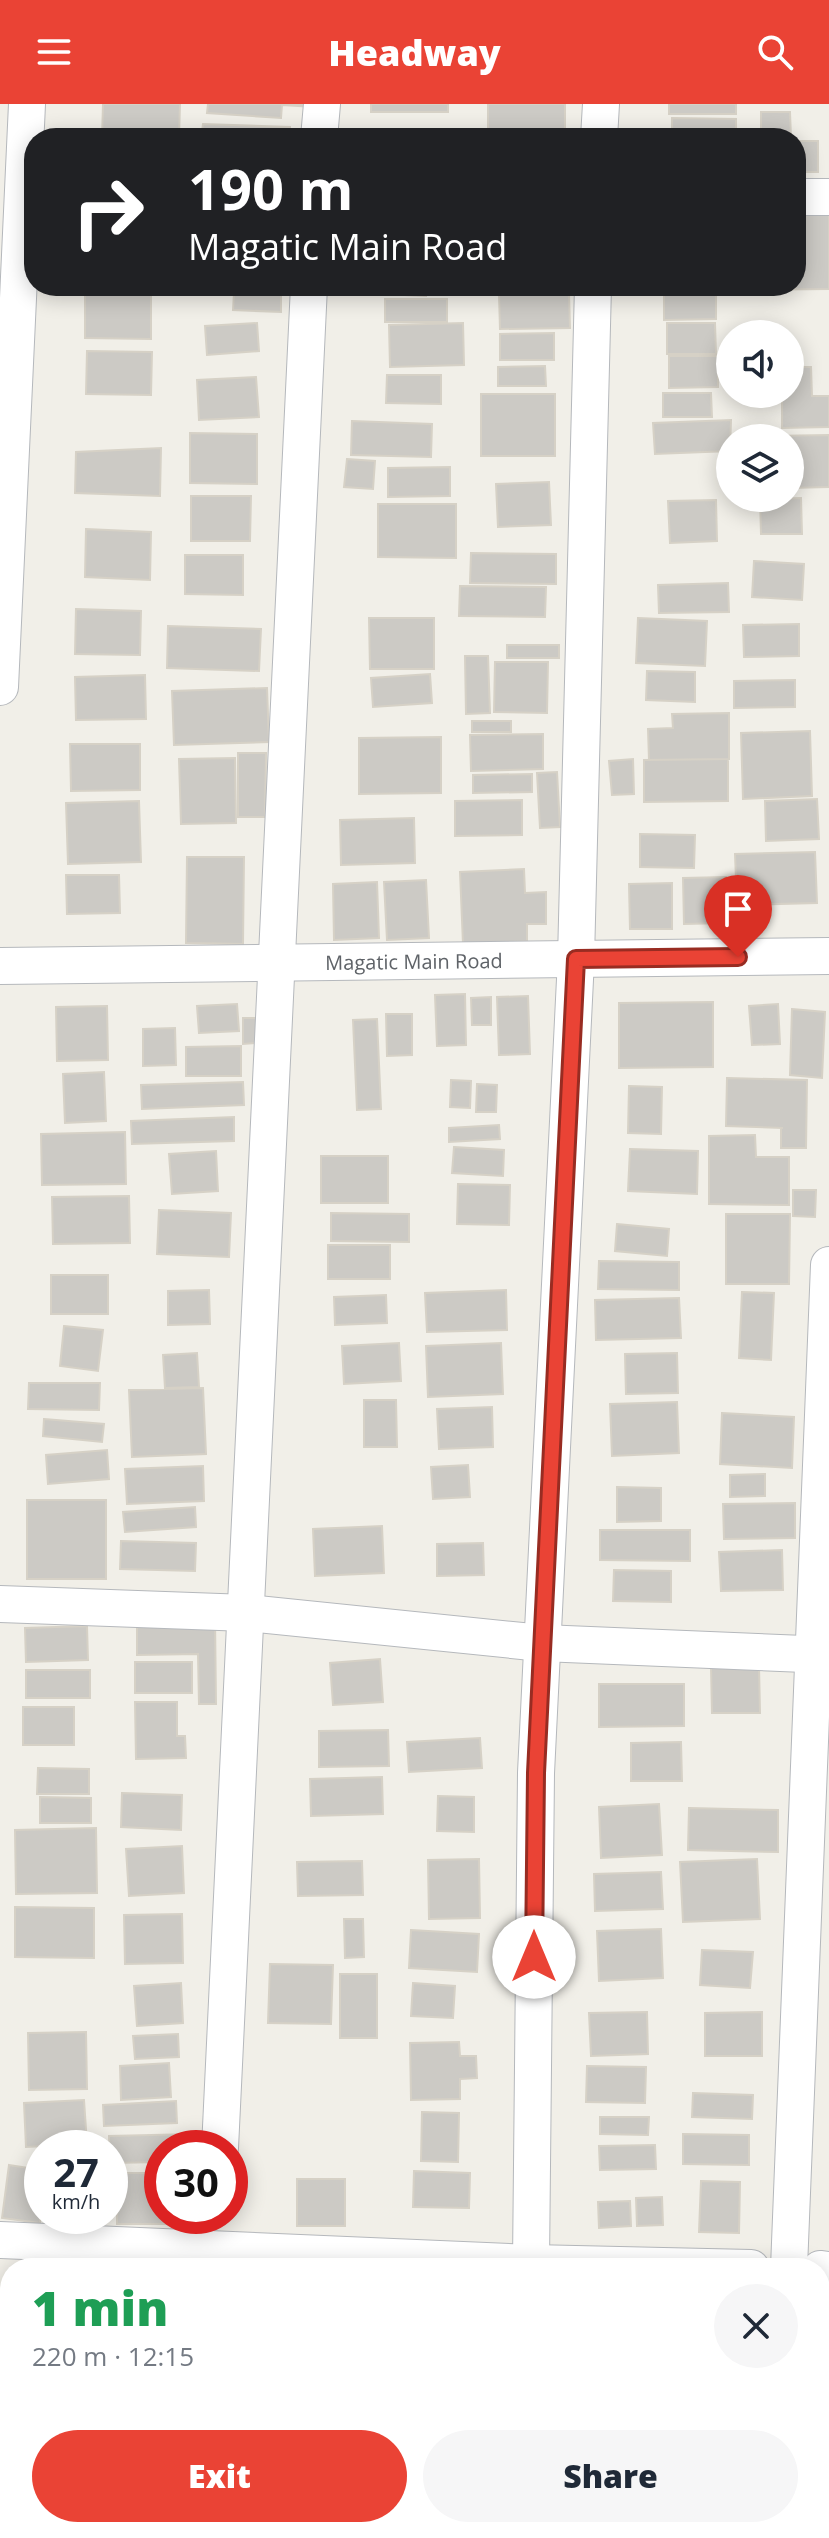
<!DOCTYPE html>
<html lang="en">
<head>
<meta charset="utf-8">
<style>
  body { margin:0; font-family:"Open Sans",sans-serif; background:#f6f6f7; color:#1f2937; height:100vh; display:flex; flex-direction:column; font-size:30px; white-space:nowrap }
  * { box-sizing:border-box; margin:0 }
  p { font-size:26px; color:#747a83 }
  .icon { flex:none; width:44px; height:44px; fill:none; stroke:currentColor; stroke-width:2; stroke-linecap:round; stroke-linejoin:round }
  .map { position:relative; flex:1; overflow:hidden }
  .panel { position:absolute; left:0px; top:2154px; width:830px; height:280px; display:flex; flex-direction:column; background:#fff; border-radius:32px 32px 0 0; box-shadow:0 4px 20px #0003 }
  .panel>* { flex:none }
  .guide { position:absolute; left:24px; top:24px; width:782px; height:168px; border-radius:32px; box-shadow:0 4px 20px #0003; background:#202124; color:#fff; overflow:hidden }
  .fabs { position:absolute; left:716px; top:216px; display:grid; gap:16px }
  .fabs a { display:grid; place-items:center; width:88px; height:88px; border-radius:50%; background:#fff; box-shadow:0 4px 20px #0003; font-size:40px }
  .speed { position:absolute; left:24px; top:2026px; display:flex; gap:16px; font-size:40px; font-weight:700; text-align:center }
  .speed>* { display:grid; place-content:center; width:104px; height:104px; border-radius:50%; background:#fff; box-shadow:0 4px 20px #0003; line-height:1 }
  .speed small { font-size:20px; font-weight:400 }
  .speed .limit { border:12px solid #d22; background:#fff; color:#111 }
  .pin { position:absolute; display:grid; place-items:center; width:68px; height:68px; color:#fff; margin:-82px -34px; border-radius:50% 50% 50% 0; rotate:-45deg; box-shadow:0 0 8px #0007 }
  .pin .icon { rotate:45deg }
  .me { position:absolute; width:88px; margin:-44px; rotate:0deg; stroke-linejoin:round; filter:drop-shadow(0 0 6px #0008) }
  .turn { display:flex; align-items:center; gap:28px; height:168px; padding:0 32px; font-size:36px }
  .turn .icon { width:104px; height:104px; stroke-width:2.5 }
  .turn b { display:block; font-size:56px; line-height:68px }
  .round { display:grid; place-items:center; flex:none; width:84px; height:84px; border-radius:42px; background:#f6f6f7 }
  .headline { display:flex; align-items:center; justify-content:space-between; height:136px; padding:0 32px }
  h1 { font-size:48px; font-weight:800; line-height:60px; color:#1e9e55 }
  .primary-button { display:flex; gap:16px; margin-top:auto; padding:16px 32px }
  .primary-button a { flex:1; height:92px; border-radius:48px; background:#ea4335; color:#fff; font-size:32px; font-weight:800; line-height:92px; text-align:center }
  .primary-button a+a { background:#f6f6f7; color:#1f2937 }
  header { display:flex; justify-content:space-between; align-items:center; height:104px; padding:0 32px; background:#ea4335; color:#fff; font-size:36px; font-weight:800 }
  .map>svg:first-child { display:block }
  .building { fill:#cccac5; stroke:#d6d1c6; stroke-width:2 }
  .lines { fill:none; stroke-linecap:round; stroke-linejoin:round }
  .street-casing { stroke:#b5b8bc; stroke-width:38 }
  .street { stroke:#fff; stroke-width:36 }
  .route-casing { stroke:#982c22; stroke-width:20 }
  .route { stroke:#ea4335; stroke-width:14 }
  .labels { text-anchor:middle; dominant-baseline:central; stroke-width:6; stroke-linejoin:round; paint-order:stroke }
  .street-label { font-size:20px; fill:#5f6368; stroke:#fff }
</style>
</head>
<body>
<header><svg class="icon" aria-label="menu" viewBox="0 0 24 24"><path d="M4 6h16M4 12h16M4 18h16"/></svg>Headway<svg class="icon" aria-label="search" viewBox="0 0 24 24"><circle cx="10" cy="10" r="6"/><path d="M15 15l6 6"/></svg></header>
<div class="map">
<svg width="829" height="2434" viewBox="0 0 829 2434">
  <rect width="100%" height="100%" fill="#f1efe8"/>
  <path class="building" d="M103,0H180L179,34H102Z
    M208,0H313V3L282,1L281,14L207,9Z
    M371,0H448V8H371Z
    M488,0H565V34H488Z
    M669,0H736V10H669Z
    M761,8H790L791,34H761Z
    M672,14L736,15V34H672Z
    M203,20L290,23V34H201Z
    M378,26H454V34H378Z
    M796,37H818V68H796Z
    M829,110V185L740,186V182H796V111Z
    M382,182H426V192L382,190Z
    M665,182H735V184L665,185Z
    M85,184L151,185V235L85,234Z
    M716,187V215L664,216V188Z
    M234,189L281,191V208L233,206Z
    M569,189L570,224L500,225L499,190Z
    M385,195H447V218H385Z
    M257,219L259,247L207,251L205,222Z
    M463,219L464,261L390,263L389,221Z
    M667,219H715L716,250H667Z
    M554,229V256H500V230Z
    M87,247L152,248L151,291L86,290Z
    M669,252H718V283L669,284Z
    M545,262L546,282H498V263Z
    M790,263H811L812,292H829V323L782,324V290H790Z
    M387,271H441V300L386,299Z
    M256,273L259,313L199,316L197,276Z
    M663,289H711L712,313H663Z
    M481,290H555V352H481Z
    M731,316L730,347L655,350L653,319Z
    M352,317L432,320L431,353L351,351Z
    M190,329L257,330V380L190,379Z
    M829,331V383L790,384V334L769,332Z
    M161,344L160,392L75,389L76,348Z
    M347,355L375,357L373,385L344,383Z
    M450,363V392L388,393V364Z
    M549,378L551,421L498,423L496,380Z
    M191,392H251L250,437H191Z
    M801,394L802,430H761L760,395Z
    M716,396L717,437L670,439L668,397Z
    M378,400H456V454L378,453Z
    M86,425L151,428L150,476L85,473Z
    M471,449L556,450V480L470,479Z
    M185,451H243V491L185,490Z
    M754,457L804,460L802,496L752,493Z
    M728,479L729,508L659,509L658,481Z
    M460,482L546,483L545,513L459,512Z
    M76,505L141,507L140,551L75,550Z
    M369,514H434V565H370Z
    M638,514L707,517L705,562L636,559Z
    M799,520V552L744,553L743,521Z
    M168,522L261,525L259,567L167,564Z
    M507,541H559V554H507Z
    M465,552H488L490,609L466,610Z
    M495,558H548L547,609L494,608Z
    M647,567L695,568V598L646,596Z
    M430,570L432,599L373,603L371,574Z
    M145,571L146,615L76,616L75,573Z
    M795,576V603L734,604V577Z
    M267,584L269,638L174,641L172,587Z
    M729,609V655L649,656L648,625L673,624L672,610Z
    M472,617H511V628H472Z
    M810,627L812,692L743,695L741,629Z
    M543,630V665L471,667L470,631Z
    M441,633V689L359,690V634Z
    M70,640H140V686L71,687Z
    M238,649H266L265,713H238Z
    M235,654L236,719L181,720L179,655Z
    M633,655L634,690L612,691L609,657Z
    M728,655V697L644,698V656Z
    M557,668L560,723L540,724L537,669Z
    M532,670V688L473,689V671Z
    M817,695L819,735L766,737L765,697Z
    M522,696V731L455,732V697Z
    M139,697L141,758L68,760L66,699Z
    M414,714L415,759L341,761L340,716Z
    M640,730L695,731L694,764L640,763Z
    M815,748L817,799L737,801L735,750Z
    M187,753H244L243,840L186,839Z
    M524,765L525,789L546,788V820H527V837L463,840L460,768Z
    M66,771H119L120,809L67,810Z
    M726,773V819L684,820L683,774Z
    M426,776L429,834L387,836L384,778Z
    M377,778L379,834L334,836L333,780Z
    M672,779V825H630L629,780Z
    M465,890L466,941L437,942L435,891Z
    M528,892L530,950L499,951L497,893Z
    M491,893V921H472L471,894Z
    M713,898V963L619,964V899Z
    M237,900L239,927L199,929L197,902Z
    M778,900L780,940L752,941L749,902Z
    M107,902L108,956L57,957L56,903Z
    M792,905L825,908L822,974L790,971Z
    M386,910H412V951L387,952Z
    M243,914H257V939L243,940Z
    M377,915L381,1005L357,1006L353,916Z
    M175,924L176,961L143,962V925Z
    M241,942V972H186V943Z
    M104,968L106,1017L65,1019L63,970Z
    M727,974L807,976L806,1044H781V1024H783L726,1022Z
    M451,976L471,977L470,1004L450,1003Z
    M243,978L244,1001L142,1005L141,981Z
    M477,980L497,981L496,1008H476Z
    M629,982L662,983L661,1030L628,1029Z
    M234,1013V1037L132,1040L131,1017Z
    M499,1021L500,1035L449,1038V1024Z
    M125,1028L126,1080L42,1081L41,1030Z
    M755,1031L756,1053H789V1101L709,1100V1032Z
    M454,1043L504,1046L503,1072L452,1069Z
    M630,1045L698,1047L697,1090L628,1087Z
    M216,1047L218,1087L172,1090L169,1050Z
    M321,1052H388V1099H321Z
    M458,1080L510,1081L509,1121L457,1120Z
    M793,1086H816L815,1113L793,1112Z
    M129,1092L130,1139L53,1140L52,1093Z
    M159,1106L231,1109L229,1153L157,1150Z
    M331,1109L409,1110V1138L331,1137Z
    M726,1110H790L789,1180H726Z
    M617,1120L669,1125L667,1152L615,1147Z
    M328,1141H390V1175H328Z
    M599,1157L679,1158V1186L598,1185Z
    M51,1171H108V1210H51Z
    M209,1186L210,1220L168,1221V1187Z
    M506,1186L507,1226L427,1228L425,1189Z
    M742,1188L774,1189L771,1256L739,1254Z
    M386,1191L387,1219L335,1221L334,1193Z
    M679,1194L681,1234L596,1236L595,1196Z
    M64,1222L103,1226L98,1267L60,1262Z
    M399,1239L401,1277L344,1280L342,1242Z
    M501,1239L503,1290L428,1293L426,1242Z
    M197,1249L199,1283L165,1284L163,1251Z
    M677,1249L678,1289L626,1290L625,1250Z
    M29,1279H100L99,1306L28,1305Z
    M203,1284L206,1350L132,1353L129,1286Z
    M364,1296H396L397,1343H364Z
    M677,1298L679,1349L612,1352L610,1300Z
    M492,1303L493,1343L439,1345L437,1305Z
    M722,1309L794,1313L792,1364L720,1360Z
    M44,1315L104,1320L102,1338L43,1332Z
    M107,1346L109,1375L48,1380L46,1351Z
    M468,1361L470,1393L433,1395L431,1363Z
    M203,1362L204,1397L127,1400L125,1365Z
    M765,1370V1392L730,1393V1371Z
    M617,1383L661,1384V1417L617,1418Z
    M27,1396H106V1475H27Z
    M795,1399V1434L724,1435L723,1400Z
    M195,1403L196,1423L125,1428L123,1408Z
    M382,1422L384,1469L315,1472L313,1425Z
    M600,1426H690V1457L600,1456Z
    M121,1437L196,1439L195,1467L120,1465Z
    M483,1439L484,1471L437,1472V1440Z
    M782,1446L783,1486L721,1487L719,1448Z
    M614,1466L671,1467V1498L613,1497Z
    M215,1513L216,1600H199L198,1550L137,1551V1514Z
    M87,1522L88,1556L26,1558L25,1524Z
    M380,1555L383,1598L333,1601L330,1559Z
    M135,1558H192V1589H135Z
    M759,1562L760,1609H712L711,1563Z
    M26,1566H90V1594H26Z
    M599,1580H684V1622L599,1623Z
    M135,1598H177V1632H185L186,1654L136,1655Z
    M23,1603H74V1641H23Z
    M388,1626L389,1662L319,1663V1627Z
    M480,1634L482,1664L409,1668L407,1638Z
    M681,1638L682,1677H631V1639Z
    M38,1664L89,1665V1690H37Z
    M382,1673L383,1710L311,1712L310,1675Z
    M122,1689L182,1691L181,1726L121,1723Z
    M438,1692L474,1693V1728L437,1727Z
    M40,1693L91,1694V1719H40Z
    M659,1700L662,1751L601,1754L599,1703Z
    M689,1704L778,1706V1748L688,1746Z
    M96,1724L97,1789L16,1790L15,1726Z
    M182,1742L184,1789L129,1792L126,1745Z
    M479,1755L480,1814L429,1815L428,1756Z
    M757,1755L760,1815L683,1818L680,1758Z
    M362,1757L363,1791L298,1792L297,1758Z
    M661,1768L663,1805L595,1807L594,1770Z
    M15,1803L94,1804V1854L15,1853Z
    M182,1810L183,1859L125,1860L124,1811Z
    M344,1815H363L364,1853L345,1854Z
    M661,1825L663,1874L599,1877L597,1827Z
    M411,1826L479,1830L477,1868L409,1864Z
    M702,1846L753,1848L750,1884L700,1881Z
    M270,1860L333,1861L331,1920L268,1919Z
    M340,1870H377V1934H340Z
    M181,1879L183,1919L137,1922L134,1882Z
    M413,1879L455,1882L453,1914L411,1912Z
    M647,1908L648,1950L591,1952L589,1909Z
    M762,1908V1952H705V1909Z
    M86,1928L87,1985L29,1986L28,1929Z
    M178,1930L179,1953L135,1955L133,1932Z
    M459,1938L460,1952H476L477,1974L460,1975V1995L411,1996L410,1939Z
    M169,1959L171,1993L121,1996L120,1962Z
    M587,1962L646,1963L645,1999L586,1998Z
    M693,1989L753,1991L752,2015L692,2013Z
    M84,1996L87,2040L26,2043L24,1999Z
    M176,1997L177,2019L104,2022L103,2001Z
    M422,2008L459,2009L458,2058L421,2057Z
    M600,2013H649L648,2031L600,2030Z
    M194,2030V2044H162V2058L110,2059L109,2032Z
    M683,2030L749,2031V2061L683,2060Z
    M655,2041L656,2065L600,2066L599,2042Z
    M9,2061L42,2066L40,2119L2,2114Z
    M414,2067L470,2069L469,2104L413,2103Z
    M117,2069H162V2112H175V2120H117Z
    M297,2075H345V2122H297Z
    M701,2077L740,2078L739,2129L699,2128Z
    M662,2093L663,2121L637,2122L636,2094Z
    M630,2097L631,2122L599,2124L598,2098Z"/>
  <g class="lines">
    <defs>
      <g id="street">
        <path d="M319,34L322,0"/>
        <path d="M599,34L601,0"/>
        <path d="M796,93H829"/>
        <path d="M0,583L27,0"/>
        <path id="s1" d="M0,862L829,852"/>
        <path d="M0,1500L247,1509L542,1539L829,1551"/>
        <path d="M220,2044L309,182"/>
        <path d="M0,2136L531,2159L751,2164"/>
        <path d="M531,2159L536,1669L576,855L593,182"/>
        <path d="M789,2164L829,1161"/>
        <path d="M820,2165L829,2166"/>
      </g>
    </defs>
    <use href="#street" class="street-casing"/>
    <use href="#street" class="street"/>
  </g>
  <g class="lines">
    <defs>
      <path id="route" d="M534,1853L536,1669L576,855L738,853"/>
    </defs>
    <use href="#route" class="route-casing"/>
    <use href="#route" class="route"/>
  </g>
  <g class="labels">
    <g class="street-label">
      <text stroke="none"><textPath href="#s1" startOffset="414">Magatic Main Road</textPath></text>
    </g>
  </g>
</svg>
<div class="fabs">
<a><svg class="icon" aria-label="sound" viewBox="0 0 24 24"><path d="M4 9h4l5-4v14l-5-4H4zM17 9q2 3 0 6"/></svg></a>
<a><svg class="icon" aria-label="layers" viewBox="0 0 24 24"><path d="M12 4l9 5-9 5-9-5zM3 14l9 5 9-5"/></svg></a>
</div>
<div class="speed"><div>27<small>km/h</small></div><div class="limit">30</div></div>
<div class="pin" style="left:738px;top:853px;background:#d93025"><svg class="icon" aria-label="arrive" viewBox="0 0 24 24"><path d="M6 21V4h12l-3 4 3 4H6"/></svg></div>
<svg class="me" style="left:534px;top:1853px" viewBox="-20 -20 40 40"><circle r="19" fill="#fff"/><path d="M0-13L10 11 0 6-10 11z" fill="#ea4335"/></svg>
<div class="guide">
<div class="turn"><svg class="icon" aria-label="right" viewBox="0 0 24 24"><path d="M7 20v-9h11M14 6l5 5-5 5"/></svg><div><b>190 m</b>Magatic Main Road</div></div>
</div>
<section class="panel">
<div class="headline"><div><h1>1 min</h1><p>220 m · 12:15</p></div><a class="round"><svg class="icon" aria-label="close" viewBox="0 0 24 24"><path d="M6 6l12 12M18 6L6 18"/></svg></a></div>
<div class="primary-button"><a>Exit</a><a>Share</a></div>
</section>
</div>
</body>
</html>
